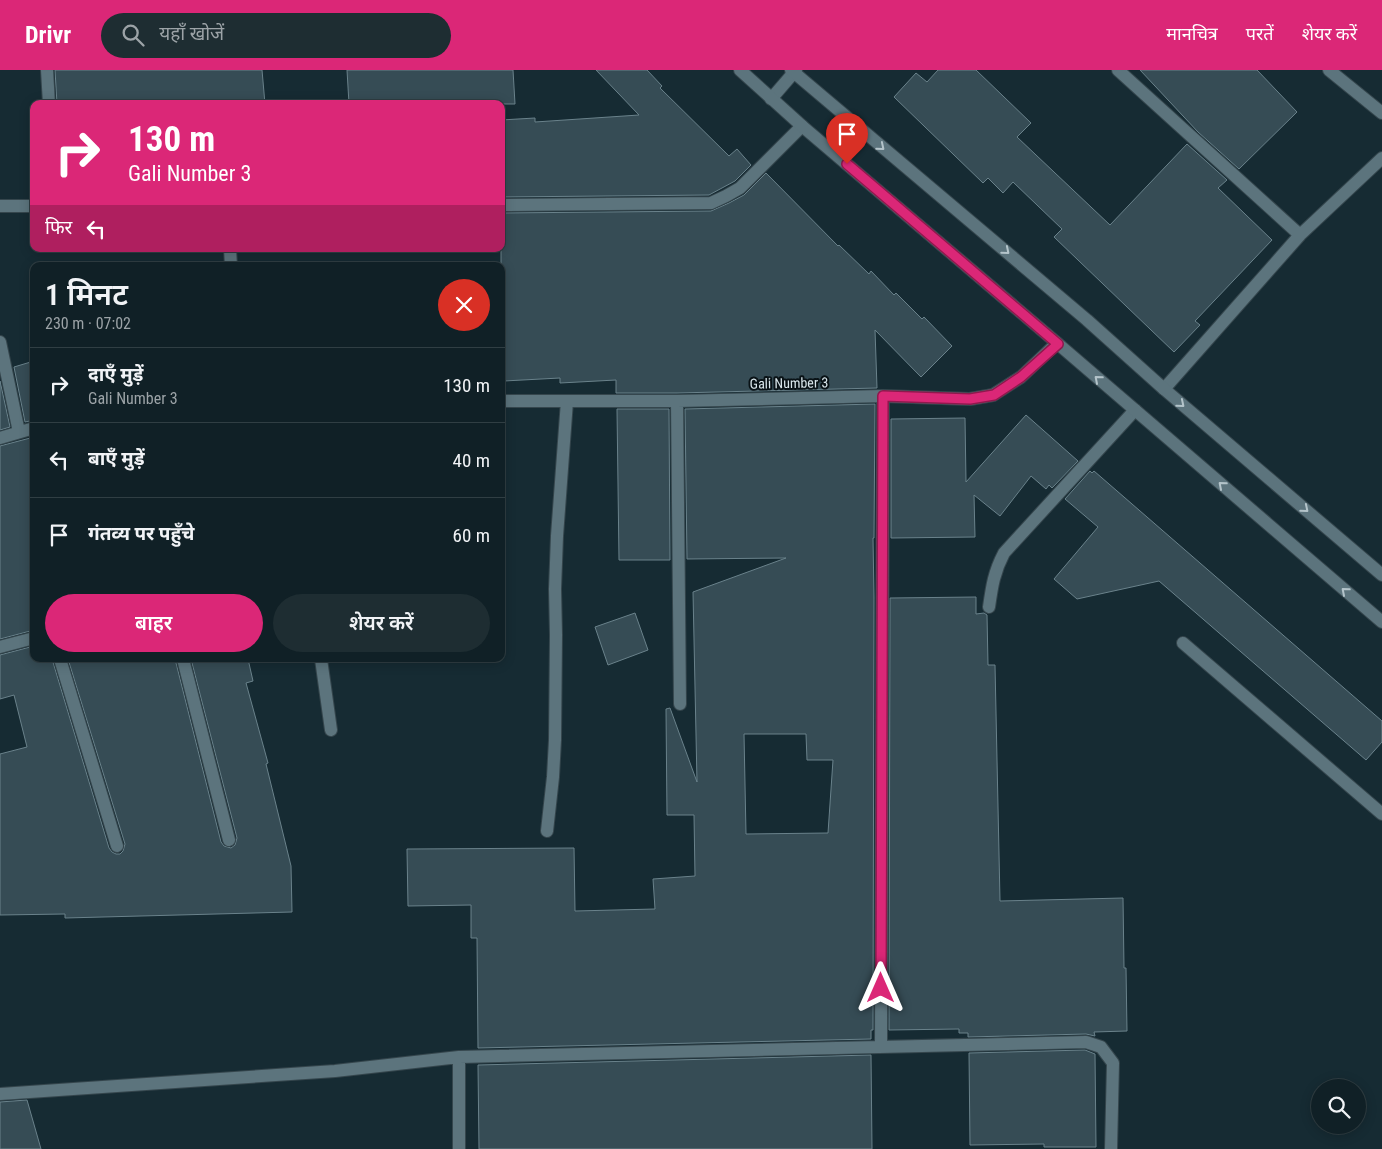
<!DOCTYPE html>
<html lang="hi">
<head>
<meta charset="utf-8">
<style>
  body { margin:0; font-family:"Roboto Condensed","Noto Sans Devanagari",sans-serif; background:#1e2d32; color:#f1f3f6; height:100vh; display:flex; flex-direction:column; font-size:19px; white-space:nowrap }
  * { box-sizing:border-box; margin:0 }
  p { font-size:16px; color:#9ca3a7 }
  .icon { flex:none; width:28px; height:28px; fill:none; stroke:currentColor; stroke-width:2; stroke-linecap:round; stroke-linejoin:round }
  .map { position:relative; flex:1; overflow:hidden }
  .side { position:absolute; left:30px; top:192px; width:475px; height:400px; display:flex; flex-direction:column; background:#102026; border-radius:10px; box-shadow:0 2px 12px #0003,0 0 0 1px #303e43 }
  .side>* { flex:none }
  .hud { position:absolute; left:30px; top:30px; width:475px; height:152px; border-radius:10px; box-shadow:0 2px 12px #0003,0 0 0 1px #303e43; background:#db2777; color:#fff; overflow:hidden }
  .controls { position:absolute; left:1311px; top:1009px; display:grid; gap:10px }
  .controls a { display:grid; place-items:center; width:55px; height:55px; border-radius:50%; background:#102026; box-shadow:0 2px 12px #0003,0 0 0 1px #303e43; font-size:25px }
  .pin { position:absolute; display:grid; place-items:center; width:42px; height:42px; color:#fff; margin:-51px -21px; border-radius:50% 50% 50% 0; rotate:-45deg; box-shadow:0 0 5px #0007 }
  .pin .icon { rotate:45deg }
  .me { position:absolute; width:55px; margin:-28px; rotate:0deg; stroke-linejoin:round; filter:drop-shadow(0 0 4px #0008) }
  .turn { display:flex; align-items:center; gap:18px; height:105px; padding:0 15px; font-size:22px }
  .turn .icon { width:65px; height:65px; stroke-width:2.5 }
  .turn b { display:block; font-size:35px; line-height:42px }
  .then { display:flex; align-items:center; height:48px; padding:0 15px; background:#0003; gap:10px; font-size:19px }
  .round { display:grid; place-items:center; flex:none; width:52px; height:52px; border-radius:26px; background:#1e2d32 }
  .head { display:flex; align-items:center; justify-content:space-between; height:85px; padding:0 15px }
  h1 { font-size:30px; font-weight:600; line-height:38px }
  .action { display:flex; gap:10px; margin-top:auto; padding:10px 15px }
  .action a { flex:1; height:58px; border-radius:30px; background:#db2777; color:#fff; font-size:20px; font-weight:600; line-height:58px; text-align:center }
  .action a+a { background:#1e2d32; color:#f1f3f6 }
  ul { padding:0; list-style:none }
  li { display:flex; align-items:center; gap:15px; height:75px; padding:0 15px; border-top:1px solid #303e43 }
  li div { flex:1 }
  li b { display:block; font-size:19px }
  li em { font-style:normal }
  header { display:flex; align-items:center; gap:30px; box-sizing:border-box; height:70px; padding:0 25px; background:#db2777; color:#fff }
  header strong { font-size:24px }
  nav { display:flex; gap:28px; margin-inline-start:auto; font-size:18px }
  .search { width:350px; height:45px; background:#1e2d32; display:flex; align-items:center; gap:12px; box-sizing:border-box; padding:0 18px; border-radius:28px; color:#9ca3a7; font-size:19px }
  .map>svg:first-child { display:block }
  .building { fill:#364c55; stroke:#6a828b; fill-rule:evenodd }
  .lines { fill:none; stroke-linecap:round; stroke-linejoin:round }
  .lane-casing { stroke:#35464d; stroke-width:14 }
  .street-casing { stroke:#35464d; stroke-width:14 }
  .secondary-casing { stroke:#35464d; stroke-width:14 }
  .lane { stroke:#5c747d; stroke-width:12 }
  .street { stroke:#5c747d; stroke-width:12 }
  .secondary { stroke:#5c747d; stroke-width:12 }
  .oneway { stroke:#b4c4ca }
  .route-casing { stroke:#8e194d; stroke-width:12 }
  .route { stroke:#db2777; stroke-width:9 }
  .labels { text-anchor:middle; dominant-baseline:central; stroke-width:4; stroke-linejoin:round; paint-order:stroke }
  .street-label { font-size:14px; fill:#d9e6eb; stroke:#091216 }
</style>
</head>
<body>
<header>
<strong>Drivr</strong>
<div class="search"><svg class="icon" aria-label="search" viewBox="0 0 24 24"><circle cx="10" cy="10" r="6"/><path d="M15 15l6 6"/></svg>यहाँ खोजें</div>
<nav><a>मानचित्र</a><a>परतें</a><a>शेयर करें</a></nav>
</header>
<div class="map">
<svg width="1382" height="1079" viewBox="0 0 1382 1079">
  <rect width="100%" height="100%" fill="#162b33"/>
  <path class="building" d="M55,0H262L265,34H57Z
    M347,0H513L515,34H349Z
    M596,0H647L662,16L660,18L729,86L737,79L751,95L735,111L709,125L501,127V50L535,48V52L639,45Z
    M938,0H976L1031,53L1017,67L1110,155L1187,74L1227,110L1218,118L1272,170L1195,251L1200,255L1174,282L1054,167L1062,159L1013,112L1003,123L988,108L983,113L894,27L916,3L927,12Z
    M1140,0H1257L1297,42L1239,99L1198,62Z
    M766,103L838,176L839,175L869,204L871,201L894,225L896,223L922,249L924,247L952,276L921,307L875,260L877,318L677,323H616V310L560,313V308L504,311L501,262V143L711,141L729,133L744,125Z
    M34,291V350L25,352L14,297Z
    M0,311L10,357L0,360Z
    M875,334L874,468H873L874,527L873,960H871V969L478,978L477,868H471V835L408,836L407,779L574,778L575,841L655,839L653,809L695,806L694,745H667L666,639L670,638L697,712L693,522L786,488L687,489L685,339ZM744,664H806L807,690H833L828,763L746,764Z
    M617,339H669L670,490H619Z
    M1026,345L1078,391L1052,418L1049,415L1046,419L1031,406L1000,446L974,425L975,467L891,468V349L965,348L966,412Z
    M34,367V560L0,569V376Z
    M1090,401L1092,403L1094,401L1382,651V672L1366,690L1159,511L1077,529L1054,509L1098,457L1065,429Z
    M976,527V544L984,543L987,545L988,595H995L1000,831L1123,828L1124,898H1126L1127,961L1094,962L1095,966L1086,964L968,967V963H959V959L889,960L890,528Z
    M635,543L648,580L608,595L595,557Z
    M34,576V589H52L109,778L112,782L116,784H120L123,781L125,774L68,589H175L221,772L224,776L231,778L235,775L237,768L191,589H248L253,611L246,613L268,693L266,694L291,796L292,842L65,848V844L0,845V684L27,677L14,625L0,629V585Z
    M1085,980L1095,984L1096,1077H1044V1074L970,1075L969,983Z
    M871,985L872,1079H479L478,995Z
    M27,1030L41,1079H0V1032Z"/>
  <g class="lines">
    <defs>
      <path id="lane" d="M1118,0L1300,165
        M1329,0L1382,43
        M771,29L796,0
        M1164,319L1300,165L1382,88
        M321,589L331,660
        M547,761L553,707L555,670L556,565L555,519L557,466L567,331"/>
      <path id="street" d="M47,0L49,34
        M501,135L711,133L726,126L740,118L802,56
        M0,136H34
        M230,179L231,196
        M0,272L19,362
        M501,331H677L883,326L970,329L993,325L1021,307L1057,273
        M677,331L680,634
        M0,368L34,358
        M989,537C992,516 994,502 1004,483L1135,340
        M1183,573L1382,744
        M0,577L34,568
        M60,589L117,776
        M183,589L229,770
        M881,977L883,326
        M459,987V1079
        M0,1024L335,1001L459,987L1086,972L1101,977L1113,993L1111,1079"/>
      <path id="secondary" d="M740,0L802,56L1057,273L1382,552
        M791,0L1087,250L1164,319L1382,505"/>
    </defs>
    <use href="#lane" class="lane-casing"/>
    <use href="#street" class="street-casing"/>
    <use href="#secondary" class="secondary-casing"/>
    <use href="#lane" class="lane"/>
    <use href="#street" class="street"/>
    <use href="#secondary" class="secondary"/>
  </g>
  <defs><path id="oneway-chevron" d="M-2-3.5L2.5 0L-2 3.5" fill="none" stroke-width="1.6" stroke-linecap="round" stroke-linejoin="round" transform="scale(1.25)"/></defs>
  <g class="oneway">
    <use href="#oneway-chevron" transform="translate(881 77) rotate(40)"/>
    <use href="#oneway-chevron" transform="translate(1006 181) rotate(40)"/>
    <use href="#oneway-chevron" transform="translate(1098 309) rotate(-139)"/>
    <use href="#oneway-chevron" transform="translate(1181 334) rotate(40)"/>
    <use href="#oneway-chevron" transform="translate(1222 415) rotate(-139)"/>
    <use href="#oneway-chevron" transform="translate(1305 439) rotate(40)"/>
    <use href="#oneway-chevron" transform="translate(1345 521) rotate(-139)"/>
  </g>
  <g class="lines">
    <defs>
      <path id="route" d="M847,94L1058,274L1021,307L994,325L970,329L883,326L881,918"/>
    </defs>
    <use href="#route" class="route-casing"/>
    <use href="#route" class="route"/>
  </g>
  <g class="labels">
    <g class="street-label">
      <text transform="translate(789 313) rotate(-1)">Gali Number 3</text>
    </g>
  </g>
</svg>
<div class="controls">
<a><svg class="icon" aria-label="search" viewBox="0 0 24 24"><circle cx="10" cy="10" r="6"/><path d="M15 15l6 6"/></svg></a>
</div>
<div class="pin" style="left:847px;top:94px;background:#d93025"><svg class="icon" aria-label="arrive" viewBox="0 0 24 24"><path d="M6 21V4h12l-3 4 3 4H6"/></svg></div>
<svg class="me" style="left:881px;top:918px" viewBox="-20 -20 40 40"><path d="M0-17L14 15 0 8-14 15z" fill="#db2777" stroke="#fff" stroke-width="4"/></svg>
<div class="hud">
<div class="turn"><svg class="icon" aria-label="right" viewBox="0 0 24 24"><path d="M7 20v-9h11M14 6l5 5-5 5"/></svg><div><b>130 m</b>Gali Number 3</div></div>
<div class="then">फिर<svg class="icon" aria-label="left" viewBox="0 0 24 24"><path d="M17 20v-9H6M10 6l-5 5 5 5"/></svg></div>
</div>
<section class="side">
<div class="head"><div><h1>1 मिनट</h1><p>230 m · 07:02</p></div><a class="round" style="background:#d93025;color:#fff"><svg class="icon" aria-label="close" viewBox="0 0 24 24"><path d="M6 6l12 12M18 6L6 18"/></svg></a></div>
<ul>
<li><svg class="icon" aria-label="right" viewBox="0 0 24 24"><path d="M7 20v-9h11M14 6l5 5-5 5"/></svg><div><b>दाएँ मुड़ें</b><p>Gali Number 3</p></div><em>130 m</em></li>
<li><svg class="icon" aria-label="left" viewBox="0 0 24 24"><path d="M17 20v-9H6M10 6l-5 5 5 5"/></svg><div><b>बाएँ मुड़ें</b></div><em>40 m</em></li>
<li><svg class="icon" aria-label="arrive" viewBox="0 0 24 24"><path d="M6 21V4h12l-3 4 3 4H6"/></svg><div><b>गंतव्य पर पहुँचे</b></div><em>60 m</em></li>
</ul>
<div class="action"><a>बाहर</a><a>शेयर करें</a></div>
</section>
</div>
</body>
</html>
